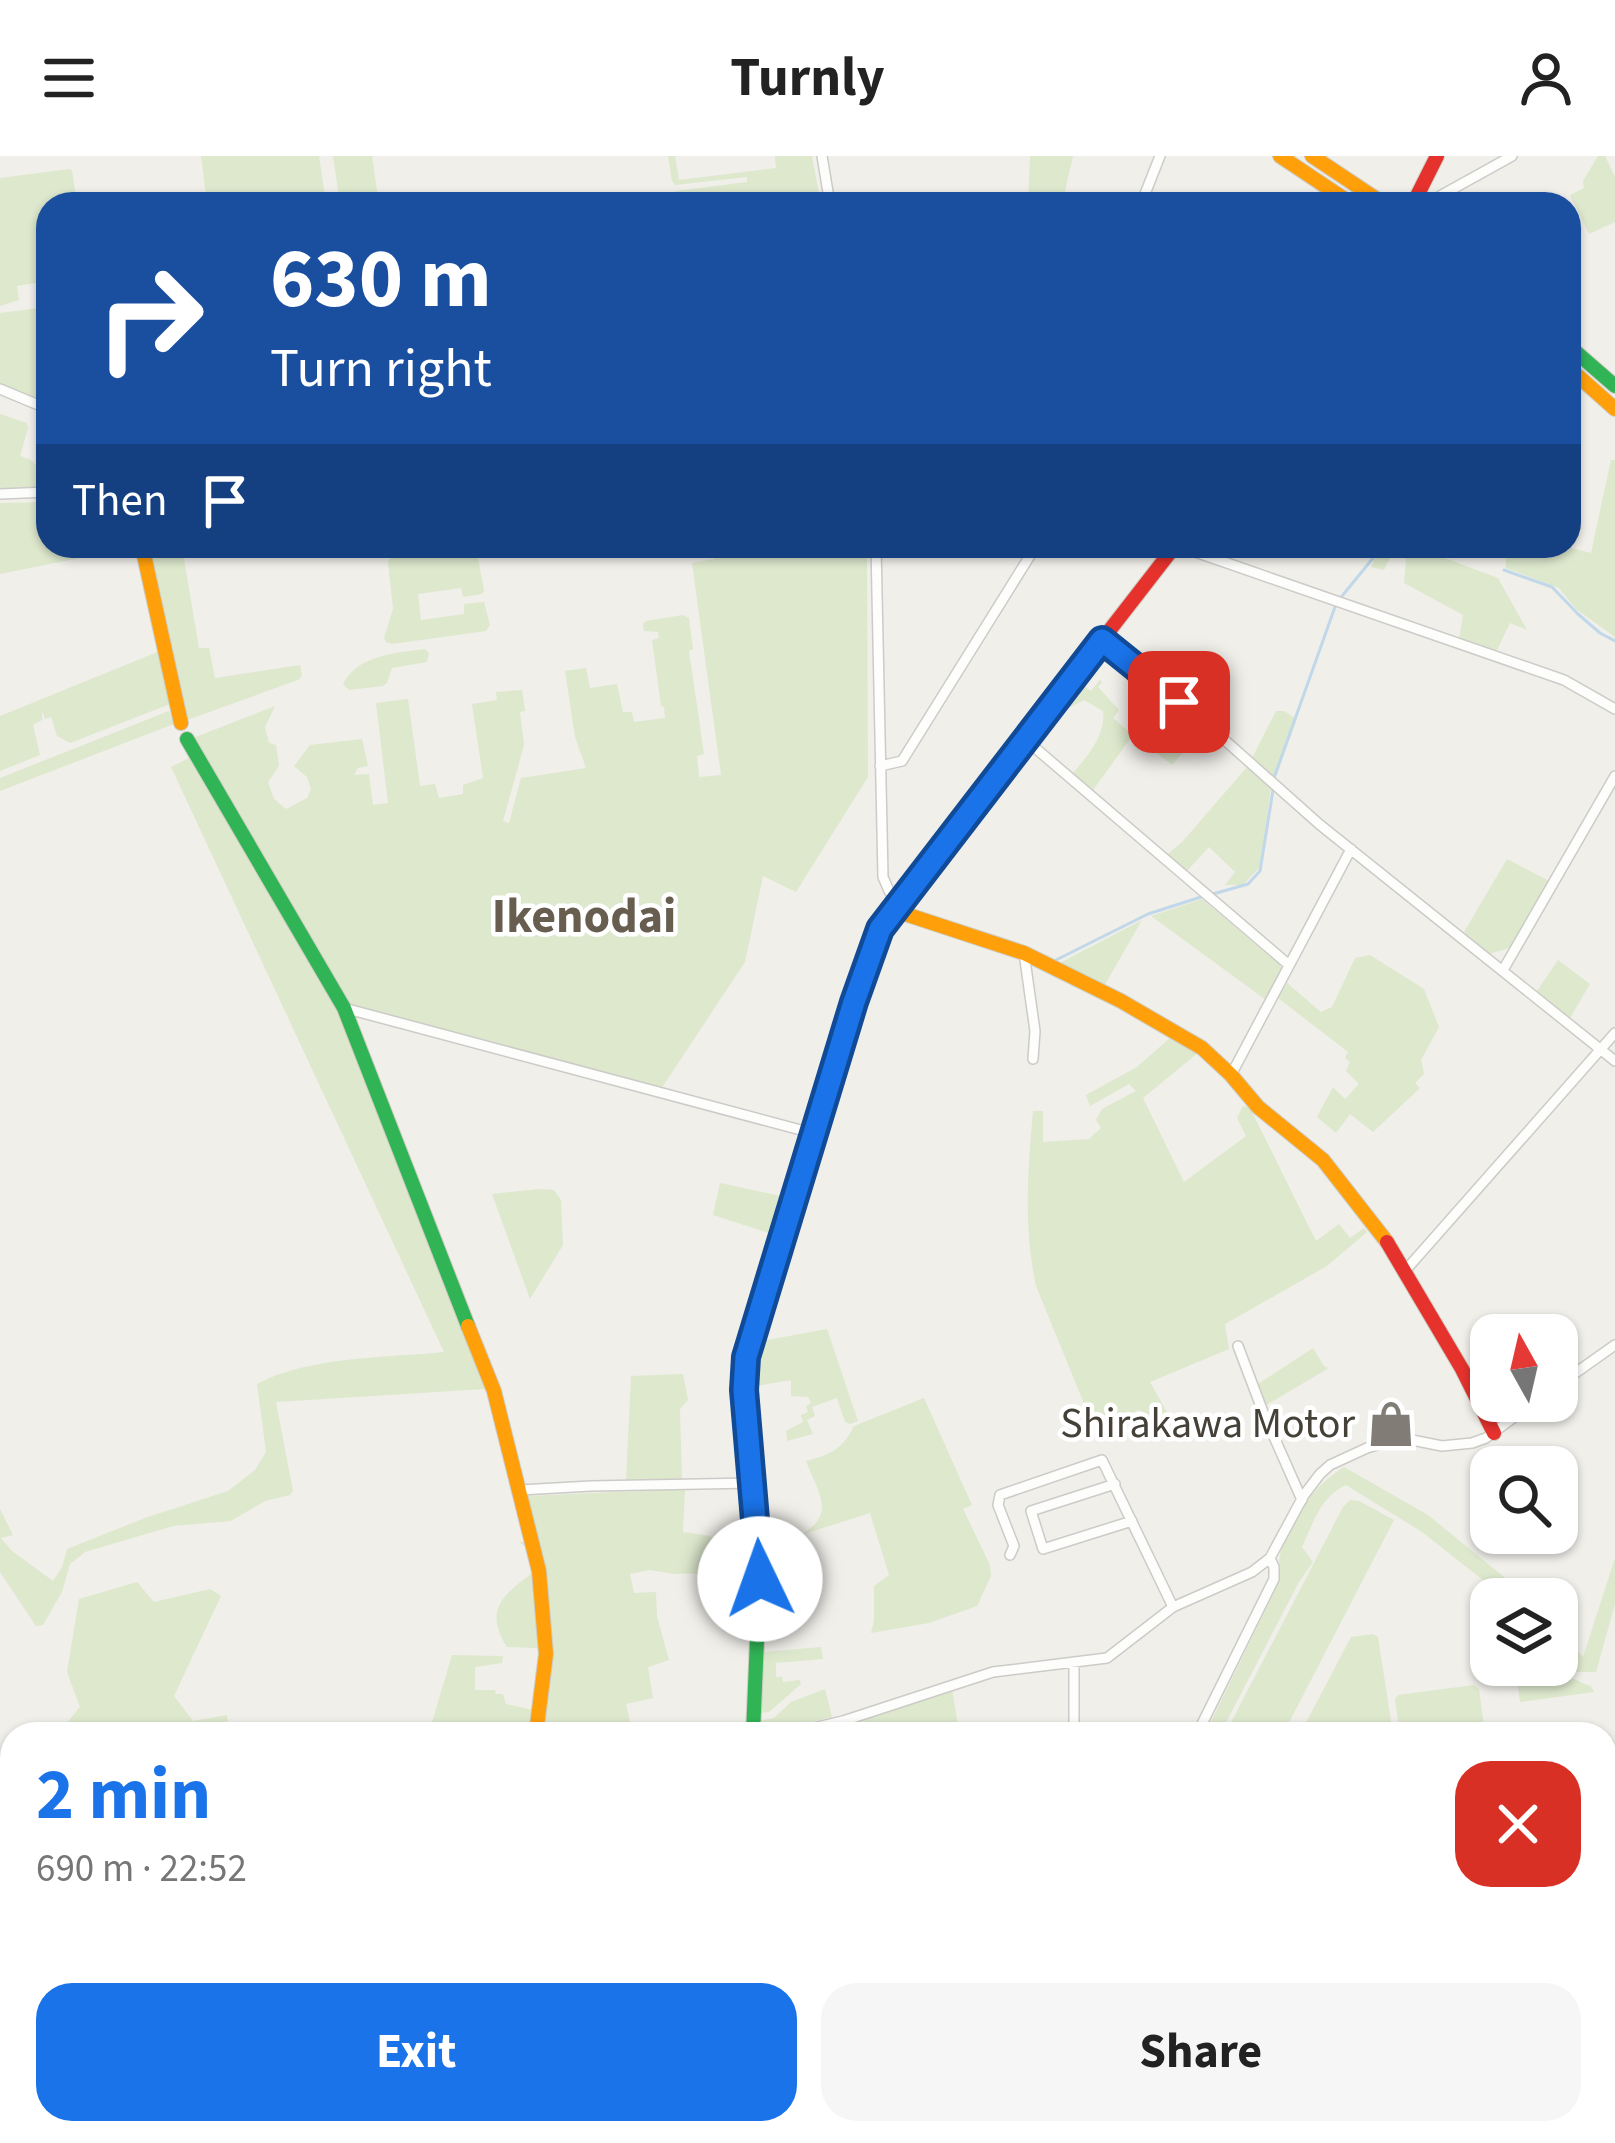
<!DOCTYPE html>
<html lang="en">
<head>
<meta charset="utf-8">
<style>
  body { margin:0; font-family:"Source Sans 3",sans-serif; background:#f6f6f6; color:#222; height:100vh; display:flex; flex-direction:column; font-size:45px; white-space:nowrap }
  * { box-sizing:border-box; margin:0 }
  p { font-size:39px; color:#767676 }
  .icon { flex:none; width:66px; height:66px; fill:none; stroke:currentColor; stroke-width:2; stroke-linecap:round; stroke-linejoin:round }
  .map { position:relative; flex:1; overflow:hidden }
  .side { position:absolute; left:0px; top:1566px; width:1617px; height:423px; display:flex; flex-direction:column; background:#fff; border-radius:36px 36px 0 0; box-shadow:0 3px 9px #0004 }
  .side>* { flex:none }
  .hud { position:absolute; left:36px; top:36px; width:1545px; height:366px; border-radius:36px; box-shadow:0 3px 9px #0004; background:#1a4fa0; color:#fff; overflow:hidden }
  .needle { width:78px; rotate:352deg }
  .controls { position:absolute; left:1470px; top:1158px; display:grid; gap:24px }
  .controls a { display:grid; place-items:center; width:108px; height:108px; border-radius:24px; background:#fff; box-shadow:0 3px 9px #0004; font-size:60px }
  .pin { position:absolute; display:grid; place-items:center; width:102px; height:102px; color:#fff; margin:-51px; border-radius:24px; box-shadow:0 6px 18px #0006 }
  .me { position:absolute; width:132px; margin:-66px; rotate:357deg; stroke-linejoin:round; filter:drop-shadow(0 0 9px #0008) }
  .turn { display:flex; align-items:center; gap:42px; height:252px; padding:0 36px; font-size:54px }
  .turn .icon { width:156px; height:156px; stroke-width:2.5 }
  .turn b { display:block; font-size:84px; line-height:102px }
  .then { display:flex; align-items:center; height:114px; padding:0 36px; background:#0003; gap:24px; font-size:45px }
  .round { display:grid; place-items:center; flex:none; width:126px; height:126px; border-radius:36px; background:#f6f6f6 }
  .headline { display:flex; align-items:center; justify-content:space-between; height:204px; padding:0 36px }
  h1 { font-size:72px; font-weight:700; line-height:90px; color:#1a73e8 }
  .primary-button { display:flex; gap:24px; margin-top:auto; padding:24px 36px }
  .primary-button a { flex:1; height:138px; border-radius:36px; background:#1a73e8; color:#fff; font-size:48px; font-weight:700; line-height:138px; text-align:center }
  .primary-button a+a { background:#f6f6f6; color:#222 }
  header { display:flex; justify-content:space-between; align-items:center; height:156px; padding:0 36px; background:#fff; font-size:54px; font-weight:700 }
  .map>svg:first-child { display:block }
  .green { fill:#dde8cd }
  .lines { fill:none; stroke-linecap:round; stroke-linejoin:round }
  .stream { stroke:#c0d8e9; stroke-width:3 }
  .street-casing { stroke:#cccbc7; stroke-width:12 }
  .fast-casing { stroke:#cecbc2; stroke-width:16 }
  .slow-casing { stroke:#cecbc2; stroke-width:16 }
  .jam-casing { stroke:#cecbc2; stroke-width:16 }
  .street { stroke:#fdfdfc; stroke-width:9 }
  .fast { stroke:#30b455; stroke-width:14 }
  .slow { stroke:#ff9f0a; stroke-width:14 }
  .jam { stroke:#e5322d; stroke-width:14 }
  .route-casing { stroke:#114b97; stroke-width:30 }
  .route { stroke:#1a73e8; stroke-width:21 }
  .labels { text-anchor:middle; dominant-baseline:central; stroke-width:9; stroke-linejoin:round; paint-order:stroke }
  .poi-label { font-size:42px; fill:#454038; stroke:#fff; text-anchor:end }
  .quarter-label { font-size:48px; font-weight:bold; fill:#675e50; stroke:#fff }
</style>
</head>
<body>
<header><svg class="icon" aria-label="menu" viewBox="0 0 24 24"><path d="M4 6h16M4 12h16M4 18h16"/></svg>Turnly<svg class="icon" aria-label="person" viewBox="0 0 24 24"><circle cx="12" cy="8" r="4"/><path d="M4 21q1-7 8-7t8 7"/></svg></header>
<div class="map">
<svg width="1615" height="1987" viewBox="0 0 1615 1987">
  <rect width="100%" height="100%" fill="#f0efea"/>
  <path class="green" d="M201,0H319L326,48H207Z
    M333,0H372L379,48H340Z
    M668,0H675L679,24L776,12L775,0H812L821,48H675L676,35L747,26V21L675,29L672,25Z
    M1030,0H1073L1062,48L1028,47Z
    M1598,0H1605L1615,21V66L1589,78L1570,39L1584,32L1583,25Z
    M69,13L72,14L77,48H48V125L17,130L19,144L0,150V22Z
    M48,151V248L0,227V157Z
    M0,258L27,267L28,272L20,300L31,304L48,321V331L0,333Z
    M1611,304H1615V481L1576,453L1559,432L1506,412V390H1563L1591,397Z
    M48,346V390L129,392L0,418V347Z
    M148,390H216L183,397L199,492H209L215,522L300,509L302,520L298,524L187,564Z
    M456,390L476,391L484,435L482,438L463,441L461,432L418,438L421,464L464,458V448L484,446L490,469L486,475L392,488L386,486L384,482L393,453L388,406L391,401Z
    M713,390H840L841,397V390H867L868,621L796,736L763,720L745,806L661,933L348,848L193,582L275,550L265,571L269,587L276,589L279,610L268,626L274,643L286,653L307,642L311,633L307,621L294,610L310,589L362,583L368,610L358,612L354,619L369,618L373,649L388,647L376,547L408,543L420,630L435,628L439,642L463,638V629L483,622L472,548L497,544L496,536L522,534L525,555L520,556L524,589L503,665L509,667L521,622L586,612L575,581L565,515L586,512L590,532L617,528L623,556H632L634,566L665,562L664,551L661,550L652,484L659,482L658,476L644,475L643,468L646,465L683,459L689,462L693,493L689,495L704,598L697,600L699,621L721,619L692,407L714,403Z
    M1389,390H1413L1498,422L1527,474L1510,467L1496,496L1459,483L1463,459L1404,427L1406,403L1392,398L1384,414L1371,411L1377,399Z
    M1102,489L1149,526L1141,534L1126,524V521L1115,511L1104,495L1077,525L1091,535L1100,524L1102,526L1098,531L1119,554L1113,562L1133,579L1093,634L1073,617C1088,600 1106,578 1103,555L1084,544L1052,561L1051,556Z
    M425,493L429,497L427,506L392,512L387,527L383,530L349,534L343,528C358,499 395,497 425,493Z
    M160,495L170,548L70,587L57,580L51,561L45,563L42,555V564L33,569L40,599L0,615V560Z
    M1176,550L1203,573L1172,609L1140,584L1162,557L1168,560Z
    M169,555L174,568L0,635V622Z
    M1276,555H1284L1297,563L1275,622L1252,602Z
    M189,602L339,854L488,1230L485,1233L276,1246L293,1335L290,1339L265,1345L231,1365L173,1370L85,1396L70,1408L62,1436L43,1469L36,1470L0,1416V1353L13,1379L1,1382L12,1395L53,1425L62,1411L67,1393L145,1362L228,1335L255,1314L266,1296L257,1228C310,1200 385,1202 444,1196L171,611Z
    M1247,611L1271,631L1260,711L1243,729H1225L1235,716L1209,691L1186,716L1168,698L1183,685Z
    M1507,703L1549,725L1513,791L1489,798L1464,776Z
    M1202,743L1280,809L1282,814L1266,844L1151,760Z
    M1142,764L1103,832L1056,809Z
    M1370,799L1424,833L1439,871L1421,904L1424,918L1415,927L1420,932L1373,976L1350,958L1336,977L1317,961L1333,931L1345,943L1359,928L1346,915L1350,906L1345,902L1348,896L1278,842L1287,827L1321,856L1332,851L1355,802Z
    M1558,804L1590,828L1570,862L1537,835Z
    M1171,881L1199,896L1143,942L1184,1026L1246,980L1237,962L1243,950L1250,952L1316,1085L1339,1068L1350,1082L1364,1072L1367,1076L1327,1110L1225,1168L1229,1193L1150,1226L1167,1256L1153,1261L1139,1254L1094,1272L1036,1130C1023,1071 1028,1015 1033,955H1043V986L1089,983L1101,972L1096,964L1102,953L1136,935L1129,928L1090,950L1086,939L1137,911Z
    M720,1027L785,1041L772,1078L713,1059Z
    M539,1033L554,1034L561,1044L563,1089L530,1143L492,1038Z
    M827,1173L858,1265L850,1268L845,1266L837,1242L812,1251L815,1260L807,1264L813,1278L787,1285L786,1275L803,1266L801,1259L808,1256L806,1250L811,1247L808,1241L791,1240V1224L751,1231L755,1196L762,1185Z
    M1313,1192L1324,1210L1329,1212L1266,1249L1258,1228Z
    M683,1218L688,1244L680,1253L682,1324H626L631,1220Z
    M924,1242L972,1349L963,1353L990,1409L991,1420L977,1450L929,1467L871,1477L874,1464V1430L889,1419L870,1357L801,1379C837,1357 818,1337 806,1305C830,1299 842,1294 854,1270Z
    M1344,1311L1428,1359L1531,1443H1507L1422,1376L1346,1329C1321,1340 1313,1367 1302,1391L1313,1406L1299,1426L1220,1578H1205L1280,1424C1280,1414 1278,1404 1281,1395C1292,1362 1314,1329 1344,1311Z
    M685,1333L683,1376L710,1380L723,1389L749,1398L752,1416L674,1418L650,1414L630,1418L634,1437L656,1436L657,1460L669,1504L648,1511L653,1542L626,1548L630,1566L651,1568L653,1578H541L551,1501L526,1340Z
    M1350,1344L1359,1345L1394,1364L1283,1578H1225L1343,1351Z
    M519,1386H527L529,1393L539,1492H536L507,1491C484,1454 502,1440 531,1418L527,1392Z
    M1615,1402V1448L1596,1516H1573L1557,1497V1472L1583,1501Z
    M137,1426L154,1446L210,1433L221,1440L174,1540L193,1565L227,1559L229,1578H58L80,1551L67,1516L79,1443Z
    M1373,1478L1378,1481L1393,1578H1300L1351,1481Z
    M821,1491L823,1503L776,1507V1521H782L783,1526L800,1524L801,1528L769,1556L760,1557L764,1496Z
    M452,1499L503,1500L502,1507L475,1511V1534H495L496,1538H503L506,1548L534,1554L530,1578H498L495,1567L430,1573Z
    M1537,1509C1555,1509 1573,1525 1591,1530L1594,1536L1520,1546L1516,1516Z
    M1474,1529L1479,1533L1485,1578H1400L1395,1543L1398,1539Z
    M825,1533L832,1561L760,1578L759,1565L774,1562L791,1546Z
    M952,1533L958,1569L954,1578H815L844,1571Z"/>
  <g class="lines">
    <path class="stream" d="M1490,390L1496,392
      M1504,414L1552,431L1578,458L1600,477L1615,485
      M1342,440L1383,390
      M1274,622L1335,451
      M1213,738L1248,728L1260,715L1273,634
      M1054,805L1148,758L1201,741
      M0,1899L12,1894
      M95,1987L96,1977"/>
    <defs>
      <path id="street" d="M822,0L830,48
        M1440,40L1512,0
        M1141,48L1160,0
        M0,233L48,253
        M0,338L48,336
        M876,390L883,721L889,735L899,748
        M1178,390L1564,524L1615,553
        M1102,484L1210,571L1319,668L1615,905
        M1027,585L1289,809
        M880,610L902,605L1036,390
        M1024,797L1035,875L1033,903
        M1503,814L1615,620
        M344,852L812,977
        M1231,919L1351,693
        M1404,1116L1615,877
        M1238,1190L1263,1256L1302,1344
        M1557,1230L1615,1189
        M1115,1328L1031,1355L1043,1393L1132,1365
        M520,1334L591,1330L753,1327
        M1010,1399L1014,1390L998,1349L1000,1339L1102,1304L1173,1451
        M788,1578L843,1565L993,1516L1107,1502L1173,1451L1252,1416L1270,1402L1304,1339L1320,1318L1330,1309L1367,1292L1387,1286L1412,1284L1442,1290L1472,1287L1486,1282L1536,1245
        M1074,1578V1507
        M1197,1578L1274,1423V1411L1270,1402
        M7,1798L12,1796
        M442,1977L444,1987
        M614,1977L617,1987
        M1035,1977L1038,1987
        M231,1987L236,1977
        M1064,1987L1093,1977
        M1206,1987L1207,1977"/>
      <path id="fast" d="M1569,190L1615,230
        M187,583L344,852L468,1170
        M753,1578L760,1412L744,1234L745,1201L867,803L880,773L901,743
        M758,1977V1987"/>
      <path id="slow" d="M1280,0L1352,48
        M1312,0L1384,48
        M1569,212L1615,253
        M142,390L181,567
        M893,754L1024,797L1121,845L1202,892L1231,919L1258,951L1323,1004L1387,1086
        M468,1170L494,1235L539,1415L546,1498L536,1578"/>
      <path id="jam" d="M1413,48L1437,0
        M901,743L1175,390
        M1387,1086L1462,1213L1494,1277"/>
    </defs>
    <use href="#street" class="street-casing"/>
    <use href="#fast" class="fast-casing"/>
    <use href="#slow" class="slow-casing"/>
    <use href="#jam" class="jam-casing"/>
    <use href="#street" class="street"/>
    <use href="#fast" class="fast"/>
    <use href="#slow" class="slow"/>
    <use href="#jam" class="jam"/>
  </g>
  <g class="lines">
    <defs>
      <path id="route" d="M760,1423L744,1234L746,1201L854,846L880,773L1102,484L1179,546"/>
    </defs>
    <use href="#route" class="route-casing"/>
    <use href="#route" class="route"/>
  </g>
  <defs>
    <symbol id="shop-bare" viewBox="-9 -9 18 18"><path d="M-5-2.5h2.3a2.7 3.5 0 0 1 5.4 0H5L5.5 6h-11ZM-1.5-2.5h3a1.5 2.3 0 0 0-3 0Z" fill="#817d76" stroke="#fff" stroke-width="2.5" paint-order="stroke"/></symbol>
  </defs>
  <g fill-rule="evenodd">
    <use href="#shop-bare" x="1358" y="1235" width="66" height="66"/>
  </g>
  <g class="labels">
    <g class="poi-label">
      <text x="1355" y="1268">Shirakawa Motor</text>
    </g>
    <g class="quarter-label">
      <text x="584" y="761">Ikenodai</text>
    </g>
  </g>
</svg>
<div class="controls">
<a><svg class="needle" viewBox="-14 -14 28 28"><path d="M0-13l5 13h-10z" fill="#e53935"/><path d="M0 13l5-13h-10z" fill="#767676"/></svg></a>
<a><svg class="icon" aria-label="search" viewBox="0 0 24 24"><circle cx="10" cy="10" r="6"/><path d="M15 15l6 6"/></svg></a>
<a><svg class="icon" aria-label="layers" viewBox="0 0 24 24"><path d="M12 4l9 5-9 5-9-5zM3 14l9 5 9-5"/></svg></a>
</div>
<div class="pin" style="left:1179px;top:546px;background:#d93025"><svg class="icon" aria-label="arrive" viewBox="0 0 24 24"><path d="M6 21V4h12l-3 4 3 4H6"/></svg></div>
<svg class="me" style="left:760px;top:1423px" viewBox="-20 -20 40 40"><circle r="19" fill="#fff"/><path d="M0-13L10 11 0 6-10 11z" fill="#1a73e8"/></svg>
<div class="hud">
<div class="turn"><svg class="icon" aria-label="right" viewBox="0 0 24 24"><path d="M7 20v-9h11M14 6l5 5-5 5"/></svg><div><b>630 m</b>Turn right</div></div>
<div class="then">Then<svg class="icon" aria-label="arrive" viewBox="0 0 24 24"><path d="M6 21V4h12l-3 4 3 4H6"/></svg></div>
</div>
<section class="side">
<div class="headline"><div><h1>2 min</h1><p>690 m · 22:52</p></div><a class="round" style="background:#d93025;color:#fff"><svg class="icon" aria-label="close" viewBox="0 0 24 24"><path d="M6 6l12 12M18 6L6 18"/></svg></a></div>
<div class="primary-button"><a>Exit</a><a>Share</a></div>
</section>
</div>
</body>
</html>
